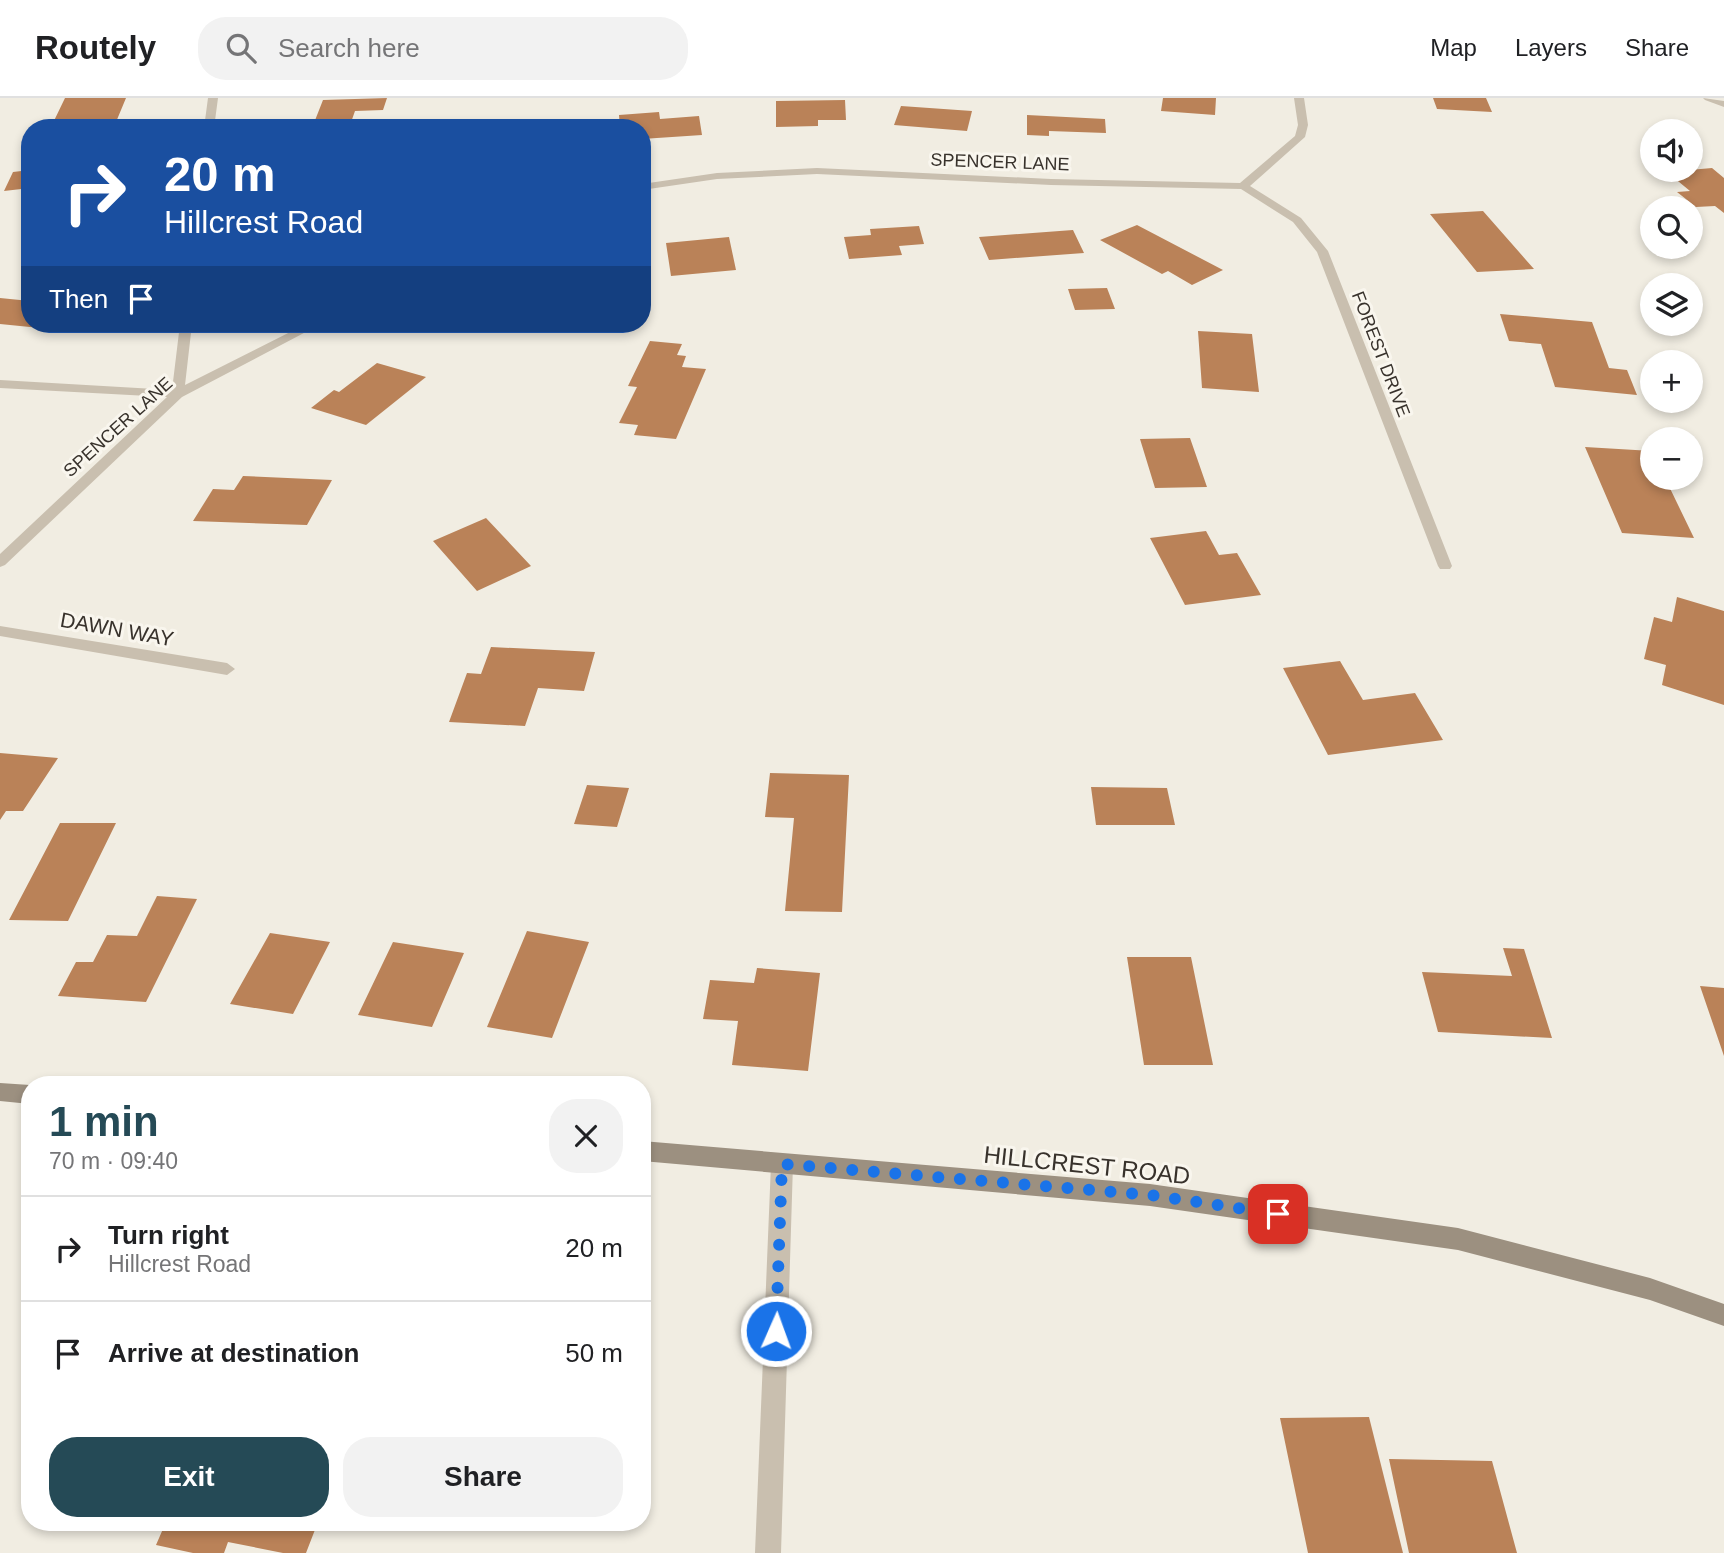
<!DOCTYPE html>
<html lang="en">
<head>
<meta charset="utf-8">
<style>
  body { margin:0; font-family:Arial,sans-serif; background:#f2f2f2; color:#202124; height:100vh; display:flex; flex-direction:column; font-size:26px; white-space:nowrap }
  * { box-sizing:border-box; margin:0 }
  p { font-size:23px; color:#757577 }
  .icon { flex:none; width:38px; height:38px; fill:none; stroke:currentColor; stroke-width:2; stroke-linecap:round; stroke-linejoin:round }
  .map { position:relative; flex:1; overflow:hidden }
  .drawer { position:absolute; left:21px; top:978px; width:630px; height:455px; display:flex; flex-direction:column; background:#fff; border-radius:28px; box-shadow:0 4px 10px #0003 }
  .drawer>* { flex:none }
  .top-card { position:absolute; left:21px; top:21px; width:630px; height:214px; border-radius:28px; box-shadow:0 4px 10px #0003; background:#1a4fa0; color:#fff; overflow:hidden }
  .tools { position:absolute; left:1640px; top:21px; display:grid; gap:14px }
  .tools a { display:grid; place-items:center; width:63px; height:63px; border-radius:50%; background:#fff; box-shadow:0 4px 10px #0003; font-size:35px }
  .pin { position:absolute; display:grid; place-items:center; width:60px; height:60px; color:#fff; margin:-30px; border-radius:14px; box-shadow:0 4px 10px #0006 }
  .me { position:absolute; width:77px; margin:-38px; rotate:2deg; stroke-linejoin:round; filter:drop-shadow(0 0 5px #0008) }
  .turn { display:flex; align-items:center; gap:24px; height:147px; padding:0 28px; font-size:32px }
  .turn .icon { width:91px; height:91px; stroke-width:2.5 }
  .turn b { display:block; font-size:49px; line-height:60px }
  .then { display:flex; align-items:center; height:66px; padding:0 28px; background:#0003; gap:14px; font-size:26px }
  .round { display:grid; place-items:center; flex:none; width:74px; height:74px; border-radius:28px; background:#f2f2f2 }
  .headline { display:flex; align-items:center; justify-content:space-between; height:119px; padding:0 28px }
  h1 { font-size:42px; font-weight:800; line-height:52px; color:#254a56 }
  .cta { display:flex; gap:14px; margin-top:auto; padding:14px 28px }
  .cta a { flex:1; height:80px; border-radius:28px; background:#254a56; color:#fff; font-size:28px; font-weight:800; line-height:80px; text-align:center }
  .cta a+a { background:#f2f2f2; color:#202124 }
  ul { padding:0; list-style:none }
  li { display:flex; align-items:center; gap:21px; height:105px; padding:0 28px; border-top:2px solid #e0e0e0 }
  li div { flex:1 }
  li b { display:block; font-size:26px }
  li em { font-style:normal }
  header { display:flex; align-items:center; gap:42px; box-sizing:border-box; height:98px; padding:0 35px; background:#fff; border-bottom:2px solid #e0e0e0 }
  header strong { font-size:33px }
  nav { display:flex; gap:38px; margin-inline-start:auto; font-size:24px }
  .search { width:490px; height:63px; background:#f2f2f2; display:flex; align-items:center; gap:18px; box-sizing:border-box; padding:0 24px; border-radius:28px; color:#757577; font-size:26px }
  .map>svg:first-child { display:block }
  .building { fill:#ba8258 }
  .lines { fill:none; stroke-linecap:round; stroke-linejoin:round }
  .street { fill:#c9bfaf; fill-rule:evenodd }
  .secondary { fill:#9c9080; fill-rule:evenodd }
  .route { stroke:#1a73e8; stroke-width:12; stroke-dasharray:0 21.6 }
  .labels { text-anchor:middle; dominant-baseline:central; stroke-width:6; stroke-linejoin:round; paint-order:stroke }
  .far-street-label { font-size:18px; fill:#38322c; stroke:#f9f6ee }
  .street-label { font-size:21px; fill:#38322c; stroke:#f9f6ee }
  .near-street-label { font-size:24px; fill:#38322c; stroke:#f9f6ee }
</style>
</head>
<body>
<header>
<strong>Routely</strong>
<div class="search"><svg class="icon" aria-label="search" viewBox="0 0 24 24"><circle cx="10" cy="10" r="6"/><path d="M15 15l6 6"/></svg>Search here</div>
<nav><a>Map</a><a>Layers</a><a>Share</a></nav>
</header>
<div class="map">
<svg width="1724" height="1455" viewBox="0 0 1724 1455">
  <rect width="100%" height="100%" fill="#f1ede2"/>
  <path class="building" d="M65,0H126L116,24L51,29Z
    M387,0L383,12L355,13L349,30H312L323,2Z
    M1163,0H1216L1215,17L1161,13Z
    M1433,0H1486L1492,14L1437,11Z
    M845,2L846,22H818V28L776,29V3Z
    M901,8L972,13L967,33L894,27Z
    M659,14L660,21L699,18L702,37L642,41V30H620L619,17Z
    M1027,17L1105,21L1106,35L1049,33V38L1027,37Z
    M1712,70L1724,80V115L1715,108L1696,109L1677,94L1690,93L1667,74Z
    M30,72V90L4,93L13,74Z
    M1483,113L1534,171L1477,174L1430,116Z
    M1137,127L1223,172L1192,187L1168,173L1162,176L1100,142Z
    M919,128L924,146L899,148L902,157L849,161L844,139L871,137L870,131Z
    M1073,132L1084,155L989,162L979,139Z
    M729,139L736,172L671,178L666,145Z
    M1107,190L1115,211L1075,212L1068,191Z
    M0,200L30,203V226H67L60,232L0,226Z
    M1500,216L1592,224L1609,270L1627,272L1637,297L1555,289L1541,246L1509,243Z
    M1198,233L1252,236L1259,294L1202,290Z
    M650,243L682,246L677,257L686,258L682,269L706,271L676,341L634,337L638,327L619,325L637,289L628,288Z
    M377,265L426,279L366,327L311,310L334,292L339,294Z
    M1190,340L1207,389L1155,390L1140,341Z
    M1585,349L1652,353V380H1665L1694,440L1622,435Z
    M243,378L332,382L307,427L193,423L213,391L234,392Z
    M486,420L531,468L477,493L433,443Z
    M1206,433L1219,457L1237,455L1261,497L1185,507L1150,440Z
    M1677,499L1724,513V607L1662,587L1666,567L1644,561L1654,519L1672,524Z
    M491,549L595,554L584,593L538,590L525,628L449,624L467,575L481,576Z
    M1340,563L1363,602L1415,595L1443,642L1328,657L1283,570Z
    M0,655L58,660L23,713H6L0,722Z
    M770,675L849,677L842,814L785,813L794,720L765,719Z
    M587,687L629,690L617,729L574,726Z
    M1091,689L1167,690L1175,727H1096Z
    M60,725H116L68,823L9,822Z
    M157,798L197,801L146,904L58,898L76,864H93L107,837L137,838Z
    M527,833L589,844L552,940L487,929Z
    M270,835L330,844L293,916L230,906Z
    M393,844L464,855L432,929L358,917Z
    M1503,850L1524,851L1552,940L1438,934L1422,874L1512,878Z
    M1127,859H1191L1213,967H1144Z
    M757,870L820,875L808,973L732,967L738,923L703,921L710,882L754,885Z
    M1700,888L1724,890V958Z
    M1369,1319L1403,1455H1308L1280,1320Z
    M1389,1361L1492,1363L1517,1455H1409Z
    M166,1424H318L306,1455H283L228,1444L224,1455H193L156,1447Z"/>
  <g class="lines">
    <path class="street" d="M208,0H218L214,30H204Z
      M1294,0H1304L1308,27L1305,39L1250,88L1301,120L1328,153L1452,468L1450,471H1440L1438,468L1317,154L1293,124L1241,91L1051,87L817,76L717,81L642,92V86L717,75L817,70L1051,81L1240,85L1295,38L1298,27Z
      M1703,0L1724,3V9L1705,2Z
      M180,226H192L185,287L306,226H321L182,299L5,467L0,469V456L167,299L0,290V282L172,292Z
      M0,528L227,565L235,571L227,577L0,538Z
      M782,1056L790,1059L793,1066L781,1455H755L771,1066L774,1059Z"/>
    <path class="secondary" d="M0,985L30,987V1006L0,1003Z
      M642,1043L1150,1086L1458,1130L1650,1180L1724,1206V1228L1650,1202L1458,1152L1150,1108L642,1063Z"/>
  </g>
  <g class="lines">
    <path class="route" d="M776,1233L782,1066L1150,1097L1278,1116"/>
  </g>
  <g class="labels">
    <g class="far-street-label">
      <text transform="translate(1000 64) rotate(2)">SPENCER LANE</text>
      <text transform="translate(1381 256) rotate(69)">FOREST DRIVE</text>
      <text transform="translate(118 329) rotate(-42)">SPENCER LANE</text>
    </g>
    <g class="street-label">
      <text transform="translate(117 531) rotate(10)">DAWN WAY</text>
    </g>
    <g class="near-street-label">
      <text transform="translate(1087 1067) rotate(6)">HILLCREST ROAD</text>
    </g>
  </g>
</svg>
<div class="tools">
<a><svg class="icon" aria-label="sound" viewBox="0 0 24 24"><path d="M4 9h4l5-4v14l-5-4H4zM17 9q2 3 0 6"/></svg></a>
<a><svg class="icon" aria-label="search" viewBox="0 0 24 24"><circle cx="10" cy="10" r="6"/><path d="M15 15l6 6"/></svg></a>
<a><svg class="icon" aria-label="layers" viewBox="0 0 24 24"><path d="M12 4l9 5-9 5-9-5zM3 14l9 5 9-5"/></svg></a>
<a>+</a>
<a>−</a>
</div>
<div class="pin" style="left:1278px;top:1116px;background:#d93025"><svg class="icon" aria-label="arrive" viewBox="0 0 24 24"><path d="M6 21V4h12l-3 4 3 4H6"/></svg></div>
<svg class="me" style="left:776px;top:1233px" viewBox="-20 -20 40 40"><circle r="17" fill="#1a73e8" stroke="#fff" stroke-width="3"/><path d="M0-11L8 9 0 5-8 9z" fill="#fff"/></svg>
<div class="top-card">
<div class="turn"><svg class="icon" aria-label="right" viewBox="0 0 24 24"><path d="M7 20v-9h11M14 6l5 5-5 5"/></svg><div><b>20 m</b>Hillcrest Road</div></div>
<div class="then">Then<svg class="icon" aria-label="arrive" viewBox="0 0 24 24"><path d="M6 21V4h12l-3 4 3 4H6"/></svg></div>
</div>
<section class="drawer">
<div class="headline"><div><h1>1 min</h1><p>70 m · 09:40</p></div><a class="round"><svg class="icon" aria-label="close" viewBox="0 0 24 24"><path d="M6 6l12 12M18 6L6 18"/></svg></a></div>
<ul>
<li><svg class="icon" aria-label="right" viewBox="0 0 24 24"><path d="M7 20v-9h11M14 6l5 5-5 5"/></svg><div><b>Turn right</b><p>Hillcrest Road</p></div><em>20 m</em></li>
<li><svg class="icon" aria-label="arrive" viewBox="0 0 24 24"><path d="M6 21V4h12l-3 4 3 4H6"/></svg><div><b>Arrive at destination</b></div><em>50 m</em></li>
</ul>
<div class="cta"><a>Exit</a><a>Share</a></div>
</section>
</div>
</body>
</html>
